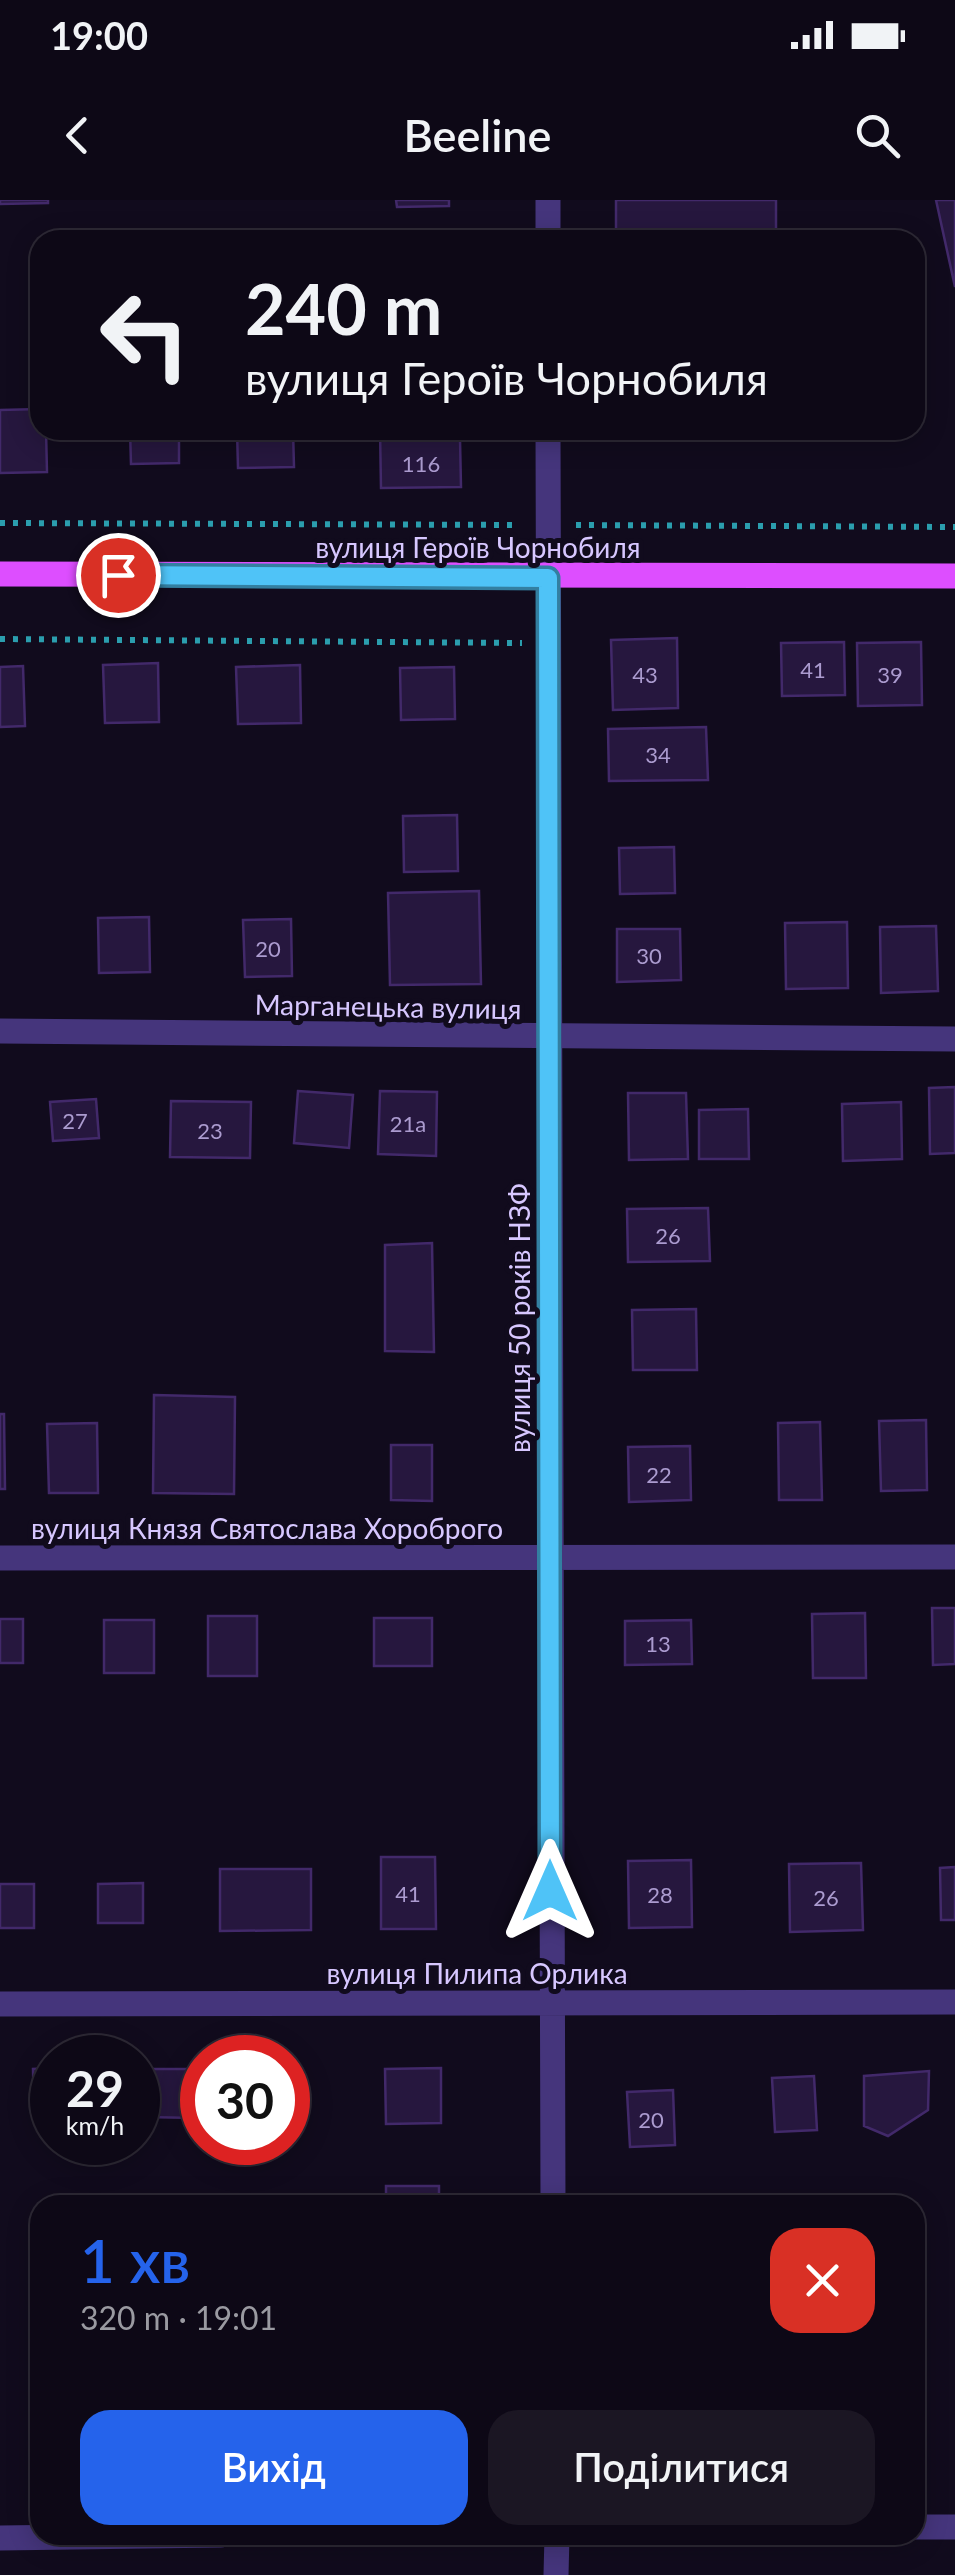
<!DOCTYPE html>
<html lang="uk">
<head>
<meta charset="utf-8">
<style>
  body { margin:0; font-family:Lato,sans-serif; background:#1b1623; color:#f1f3f6; height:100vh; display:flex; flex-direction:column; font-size:38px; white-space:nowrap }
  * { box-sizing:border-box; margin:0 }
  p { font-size:32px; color:#9a9aa1 }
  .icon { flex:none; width:55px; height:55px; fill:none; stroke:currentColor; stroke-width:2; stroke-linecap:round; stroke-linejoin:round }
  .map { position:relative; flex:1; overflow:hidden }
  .drawer { position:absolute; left:30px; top:1995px; width:895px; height:350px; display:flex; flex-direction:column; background:#0d0816; border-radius:30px; box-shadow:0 5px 25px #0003,0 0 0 2px #2d2935 }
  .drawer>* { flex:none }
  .guide { position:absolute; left:30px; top:30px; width:895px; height:210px; border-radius:30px; box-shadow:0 5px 25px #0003,0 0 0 2px #2d2935; background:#0d0816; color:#f1f3f6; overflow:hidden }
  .speed { position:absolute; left:30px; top:1835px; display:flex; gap:20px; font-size:50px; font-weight:700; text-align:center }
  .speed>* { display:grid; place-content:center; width:130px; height:130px; border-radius:50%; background:#0d0816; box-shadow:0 5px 25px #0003,0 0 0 2px #2d2935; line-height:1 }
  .speed small { font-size:25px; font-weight:400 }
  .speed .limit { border:15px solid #d22; background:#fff; color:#111 }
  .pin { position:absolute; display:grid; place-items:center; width:85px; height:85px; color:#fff; margin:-42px; border:5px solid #fff; border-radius:50%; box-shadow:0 2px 10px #0007 }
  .me { position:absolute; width:110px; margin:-55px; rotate:0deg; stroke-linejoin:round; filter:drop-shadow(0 0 8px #0008) }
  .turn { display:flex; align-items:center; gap:35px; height:210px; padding:0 50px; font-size:45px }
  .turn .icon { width:130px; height:130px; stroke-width:2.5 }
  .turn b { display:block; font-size:70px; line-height:85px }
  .round { display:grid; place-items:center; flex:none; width:105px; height:105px; border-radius:30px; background:#1b1623 }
  .head { display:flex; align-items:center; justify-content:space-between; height:170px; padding:0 50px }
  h1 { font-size:60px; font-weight:600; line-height:75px; color:#2563eb }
  .primary-button { display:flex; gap:20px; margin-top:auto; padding:20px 50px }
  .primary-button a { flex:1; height:115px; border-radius:30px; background:#2563eb; color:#fff; font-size:40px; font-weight:600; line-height:115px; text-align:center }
  .primary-button a+a { background:#1b1623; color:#f1f3f6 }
  .status { display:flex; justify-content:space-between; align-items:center; height:70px; padding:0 50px; background:#0d0816; direction:ltr }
  .status svg { height:28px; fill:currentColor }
  header { display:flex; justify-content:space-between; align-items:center; height:130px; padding:0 50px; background:#0d0816; font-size:45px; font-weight:600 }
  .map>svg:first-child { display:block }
  .building { fill:#26173e; stroke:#42296a; stroke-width:2.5 }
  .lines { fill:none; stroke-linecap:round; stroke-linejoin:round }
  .path { stroke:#2b9eae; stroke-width:6; stroke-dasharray:5 8; stroke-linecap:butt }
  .street { stroke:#45357c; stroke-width:25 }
  .primary { stroke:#dd4eff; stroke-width:25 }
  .route-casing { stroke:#337fa1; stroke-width:25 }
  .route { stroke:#4fc3f7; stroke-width:18 }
  .labels { text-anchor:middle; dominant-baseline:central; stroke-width:10; stroke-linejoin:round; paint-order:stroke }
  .number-label { font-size:22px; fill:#ab9bcf }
  .street-label { font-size:28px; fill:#d7c7ff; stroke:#110b1d }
</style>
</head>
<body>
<div class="status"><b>19:00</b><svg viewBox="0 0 49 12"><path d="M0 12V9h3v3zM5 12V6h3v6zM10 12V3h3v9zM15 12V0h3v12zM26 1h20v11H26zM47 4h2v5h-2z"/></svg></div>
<header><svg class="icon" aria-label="back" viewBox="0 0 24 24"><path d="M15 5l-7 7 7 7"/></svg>Beeline<svg class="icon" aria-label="search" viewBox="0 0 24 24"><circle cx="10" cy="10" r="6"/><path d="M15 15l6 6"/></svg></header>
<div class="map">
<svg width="955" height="2375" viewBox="0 0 955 2375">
  <rect width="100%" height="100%" fill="#110b1d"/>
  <path class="building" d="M0,0H48V3L0,4Z
    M396,0H449V6L397,7Z
    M616,0H776V40H616Z
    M936,0H955V87Z
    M40,209V230H46L47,272L0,273V210Z
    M130,230H179V263L131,264Z
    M237,230H293L294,267L238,268Z
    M380,230H452V239H460L461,287L381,288Z
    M677,438L678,508L613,510L611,440Z
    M844,442L845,495L782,496L781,443Z
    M921,442L922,505L858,506L857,443Z
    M158,463L159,522L105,523L103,465Z
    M300,465L301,523L238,524L236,467Z
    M23,466L25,526L0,527V467Z
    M454,467L455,519L401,520L400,468Z
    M706,527L708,580L609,581L608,529Z
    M457,615L458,671L404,672L403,616Z
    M674,647L675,693L620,694L619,648Z
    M479,691L481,784L390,785L388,693Z
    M149,717L150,772L99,773L98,718Z
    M291,719L292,776L245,777L243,720Z
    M847,722L848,788L786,789L785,723Z
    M936,726L938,791L881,793L880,727Z
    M617,729H680L681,780L617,782Z
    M955,887V953L930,954L929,888Z
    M298,891L353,895L349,948L294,943Z
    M380,891L437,892L436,956L378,954Z
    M628,893H686L688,959L629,960Z
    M96,899L99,938L53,941L50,902Z
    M171,901L251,902L250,958L170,957Z
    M901,902L902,959L843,961L842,904Z
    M748,909L749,959H699V910Z
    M708,1008L710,1061L628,1062L627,1009Z
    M432,1043L434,1152L385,1151V1045Z
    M696,1109L697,1170H633L632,1110Z
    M154,1195L235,1197L234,1294L153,1293Z
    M0,1214H4L5,1289H0Z
    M926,1220L927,1290L881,1291L879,1221Z
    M820,1222L822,1300H779L778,1223Z
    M97,1223L98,1293H49L47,1224Z
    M391,1245H432V1301L391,1300Z
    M690,1246L691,1300L629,1302L628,1247Z
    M932,1408H955V1464L933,1465Z
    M865,1413L866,1478H813L812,1414Z
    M208,1416H257V1476H208Z
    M374,1418H432V1466H374Z
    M0,1419H23V1463H0Z
    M104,1420H154V1473H104Z
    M691,1420L692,1464L625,1465V1421Z
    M381,1657H435L436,1729H381Z
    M691,1660L692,1727L629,1728L628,1661Z
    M861,1663L863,1730L790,1732L789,1664Z
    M955,1667V1720H941L940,1668Z
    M220,1669H311V1730L220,1731Z
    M143,1683V1723H98V1684Z
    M0,1684H34V1728H0Z
    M52,1868V1920H34L33,1869Z
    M441,1868V1923L386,1924L385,1869Z
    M145,1869H196V1918L145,1917Z
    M929,1871L928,1910L888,1936L864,1926V1876Z
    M814,1876L817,1930L775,1932L772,1878Z
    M673,1890L675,1945L630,1947L627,1892Z
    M386,1986H439V2005H386Z"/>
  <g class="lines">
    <path class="path" d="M0,323L519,325
      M576,325L955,327
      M0,439L522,443"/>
    <path class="street" d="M548,0V40
      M548,230L553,2005
      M0,831L955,839
      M0,1358L955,1357
      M0,1804L955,1802
      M915,2327H955
      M0,2338L221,2335
      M556,2375L557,2335"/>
    <path class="primary" d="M0,374L955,376"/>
  </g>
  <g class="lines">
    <defs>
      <path id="route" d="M118,375L548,378L550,1691"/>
    </defs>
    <use href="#route" class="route-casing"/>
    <use href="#route" class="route"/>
  </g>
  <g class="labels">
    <g class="number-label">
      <text x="421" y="263">116</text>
      <text x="813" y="469">41</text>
      <text x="645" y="474">43</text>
      <text x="890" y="474">39</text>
      <text x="658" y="554">34</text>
      <text x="268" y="748">20</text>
      <text x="649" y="755">30</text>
      <text x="75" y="920">27</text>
      <text x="408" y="923">21а</text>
      <text x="210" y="930">23</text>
      <text x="668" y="1035">26</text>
      <text x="659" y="1274">22</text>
      <text x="658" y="1443">13</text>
      <text x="408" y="1693">41</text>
      <text x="660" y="1694">28</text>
      <text x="826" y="1697">26</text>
      <text x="651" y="1919">20</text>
    </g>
    <g class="street-label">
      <text x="478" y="347">вулиця Героїв Чорнобиля</text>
      <text transform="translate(388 806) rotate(1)">Марганецька вулиця</text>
      <text transform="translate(519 1118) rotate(-90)">вулиця 50 років НЗФ</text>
      <text x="267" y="1328">вулиця Князя Святослава Хороброго</text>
      <text x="477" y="1773">вулиця Пилипа Орлика</text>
    </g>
  </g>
</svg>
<div class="speed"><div>29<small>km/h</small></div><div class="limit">30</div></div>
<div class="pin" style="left:118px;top:375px;background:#d93025"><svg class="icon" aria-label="arrive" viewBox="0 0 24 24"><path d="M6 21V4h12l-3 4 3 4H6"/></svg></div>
<svg class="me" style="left:550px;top:1691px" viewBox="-20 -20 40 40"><path d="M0-17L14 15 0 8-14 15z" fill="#4fc3f7" stroke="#fff" stroke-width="4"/></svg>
<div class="guide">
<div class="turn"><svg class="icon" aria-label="left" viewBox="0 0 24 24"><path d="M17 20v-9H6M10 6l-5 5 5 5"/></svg><div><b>240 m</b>вулиця Героїв Чорнобиля</div></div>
</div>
<section class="drawer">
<div class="head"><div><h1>1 хв</h1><p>320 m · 19:01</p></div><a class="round" style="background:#d93025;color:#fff"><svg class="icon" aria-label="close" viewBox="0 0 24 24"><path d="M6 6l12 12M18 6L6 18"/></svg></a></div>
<div class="primary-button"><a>Вихід</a><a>Поділитися</a></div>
</section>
</div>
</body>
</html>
